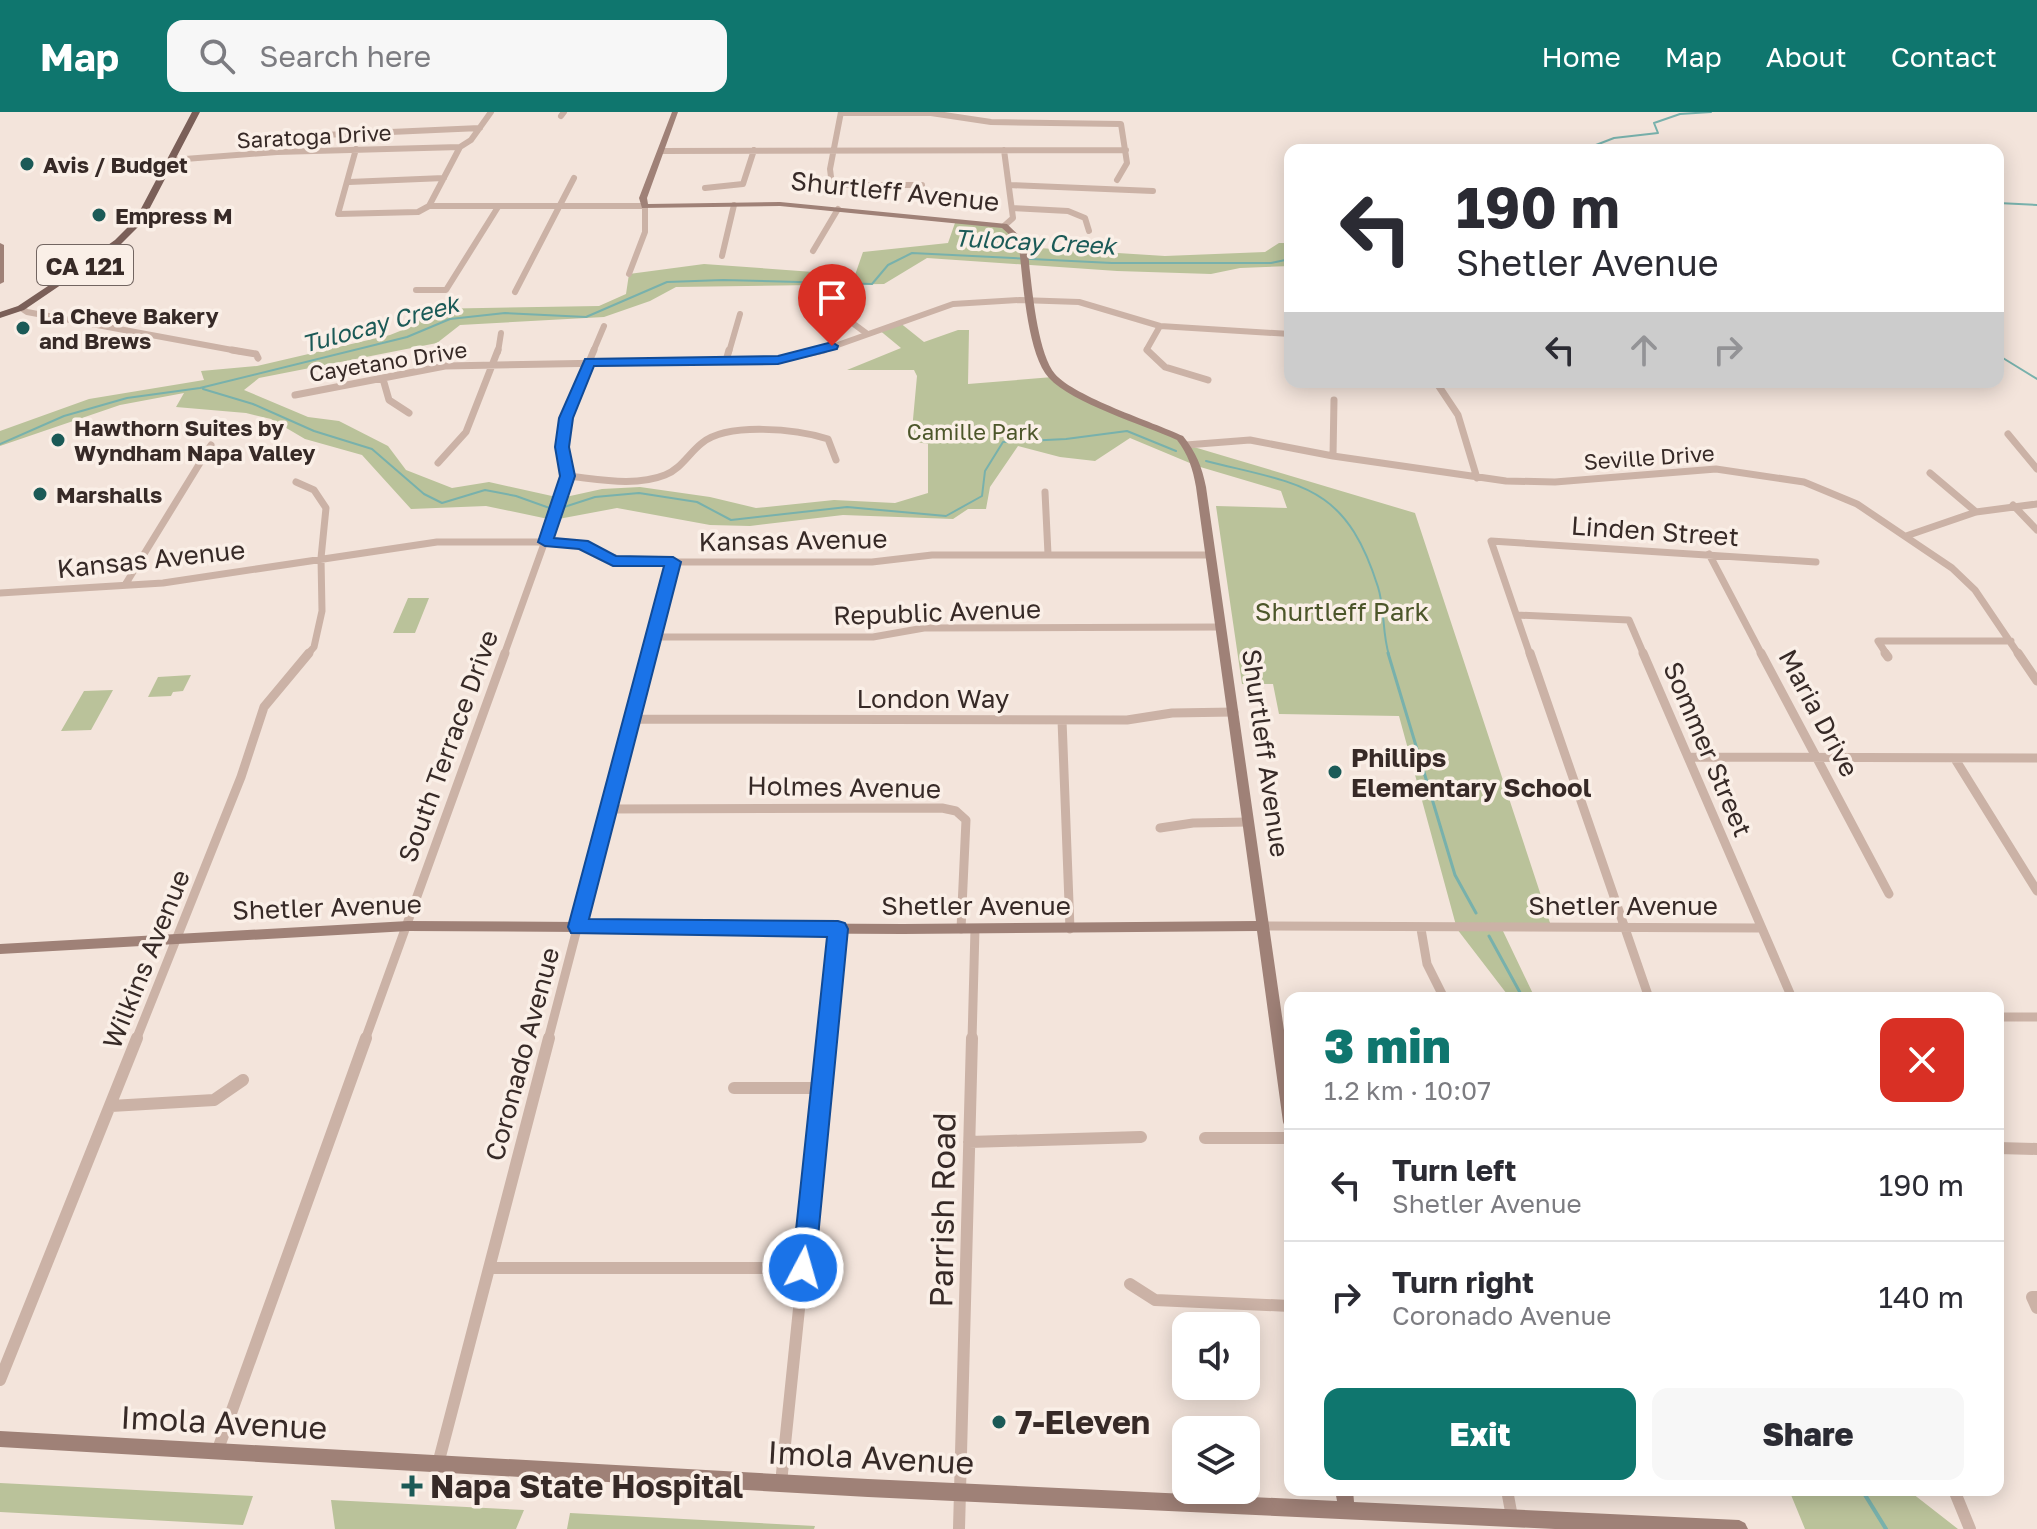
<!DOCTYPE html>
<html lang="en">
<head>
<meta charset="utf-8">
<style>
  body { margin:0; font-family:"Golos Text",sans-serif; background:#f7f7f7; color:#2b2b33; height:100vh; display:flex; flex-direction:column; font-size:30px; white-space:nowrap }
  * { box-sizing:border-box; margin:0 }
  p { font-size:26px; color:#7c7c81 }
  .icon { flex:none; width:44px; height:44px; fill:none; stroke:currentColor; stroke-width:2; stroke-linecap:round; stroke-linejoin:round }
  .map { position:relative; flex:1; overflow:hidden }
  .details { position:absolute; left:1284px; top:880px; width:720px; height:504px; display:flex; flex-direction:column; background:#fff; border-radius:16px; box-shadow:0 4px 20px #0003 }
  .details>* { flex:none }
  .banner { position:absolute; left:1284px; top:32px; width:720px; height:244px; border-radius:16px; box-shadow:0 4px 20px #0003; background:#fff; color:#2b2b33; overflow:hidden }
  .fabs { position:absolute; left:1172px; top:1200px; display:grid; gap:16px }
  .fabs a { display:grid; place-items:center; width:88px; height:88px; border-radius:16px; background:#fff; box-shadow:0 4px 20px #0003; font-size:40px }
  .pin { position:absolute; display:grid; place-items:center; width:68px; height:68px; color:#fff; margin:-82px -34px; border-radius:50% 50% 50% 0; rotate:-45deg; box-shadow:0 0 8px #0007 }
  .pin .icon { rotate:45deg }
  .me { position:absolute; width:88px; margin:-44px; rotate:6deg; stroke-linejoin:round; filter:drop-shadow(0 0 6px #0008) }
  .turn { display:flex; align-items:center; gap:28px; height:168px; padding:0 40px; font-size:36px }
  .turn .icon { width:104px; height:104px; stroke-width:2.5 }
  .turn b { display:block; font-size:56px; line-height:68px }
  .lanes { display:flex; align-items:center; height:76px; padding:0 40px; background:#0003; justify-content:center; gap:40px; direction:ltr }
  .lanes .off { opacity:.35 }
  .round { display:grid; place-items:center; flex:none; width:84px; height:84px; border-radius:16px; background:#f7f7f7 }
  .head { display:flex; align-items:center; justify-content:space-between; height:136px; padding:0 40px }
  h1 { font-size:48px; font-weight:800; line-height:60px; color:#0f766e }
  .action { display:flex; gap:16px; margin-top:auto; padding:16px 40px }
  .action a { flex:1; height:92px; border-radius:16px; background:#0f766e; color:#fff; font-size:32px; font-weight:800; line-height:92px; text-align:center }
  .action a+a { background:#f7f7f7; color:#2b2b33 }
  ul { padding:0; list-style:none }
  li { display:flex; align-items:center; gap:24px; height:112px; padding:0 40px; border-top:2px solid #e1e1e2 }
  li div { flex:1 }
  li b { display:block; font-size:30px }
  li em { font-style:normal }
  header { display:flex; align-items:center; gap:48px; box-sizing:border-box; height:112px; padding:0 40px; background:#0f766e; color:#fff }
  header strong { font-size:38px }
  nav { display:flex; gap:44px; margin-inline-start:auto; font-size:28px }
  .search { width:560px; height:72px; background:#f7f7f7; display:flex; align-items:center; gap:20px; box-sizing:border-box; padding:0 28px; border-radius:16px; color:#7c7c81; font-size:30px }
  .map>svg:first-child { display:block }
  .green { fill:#bac29a }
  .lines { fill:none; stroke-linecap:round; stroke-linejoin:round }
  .stream-far2 { stroke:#78b1ac; stroke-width:2 }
  .stream-far1 { stroke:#78b1ac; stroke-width:3 }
  .stream { stroke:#78b1ac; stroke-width:4 }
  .street-far3 { stroke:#cbb2a6; stroke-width:6 }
  .street-far2 { stroke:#cbb2a6; stroke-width:7 }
  .street-far1 { stroke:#cbb2a6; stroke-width:9 }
  .street { stroke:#cbb2a6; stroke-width:12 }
  .secondary { fill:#9f8177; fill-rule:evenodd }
  .primary { fill:#7a5f58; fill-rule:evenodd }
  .route { fill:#1a73e8; stroke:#114b97; stroke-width:2 }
  .poi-dot { fill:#1b5a57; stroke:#faefe7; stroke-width:3 }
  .labels { text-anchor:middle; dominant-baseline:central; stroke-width:7; stroke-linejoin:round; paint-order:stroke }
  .far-street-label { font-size:22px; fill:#372a27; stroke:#faefe7 }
  .far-poi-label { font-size:22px; font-weight:bold; fill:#372a27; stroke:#faefe7; text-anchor:start }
  .far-park-label { font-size:22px; fill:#4c562a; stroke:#faefe7 }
  .far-water-label { font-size:24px; font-style:italic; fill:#1b5a57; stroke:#faefe7 }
  .shield { fill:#faefe7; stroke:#726561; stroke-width:2 }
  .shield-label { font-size:24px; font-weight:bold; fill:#372a27 }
  .street-label { font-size:26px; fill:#372a27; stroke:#faefe7 }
  .park-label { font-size:26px; fill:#4c562a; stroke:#faefe7 }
  .poi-label { font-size:26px; font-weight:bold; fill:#372a27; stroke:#faefe7; text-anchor:start }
  .near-street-label { font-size:32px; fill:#372a27; stroke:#faefe7 }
  .near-poi-label { font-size:32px; font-weight:bold; fill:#372a27; stroke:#faefe7; text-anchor:start }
</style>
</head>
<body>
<header>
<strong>Map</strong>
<div class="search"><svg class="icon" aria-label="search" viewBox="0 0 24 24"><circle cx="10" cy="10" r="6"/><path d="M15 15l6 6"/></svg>Search here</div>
<nav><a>Home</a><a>Map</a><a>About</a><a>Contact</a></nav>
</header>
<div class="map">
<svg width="2037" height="1417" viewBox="0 0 2037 1417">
  <rect width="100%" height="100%" fill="#f3e4db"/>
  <path class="green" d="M956,108L1004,114L1023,135L1165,144L1265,140L1279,131H1290V154L1240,156L1211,162L1117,159L927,146L884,172L676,175L650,189L604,205L460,213L437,231L259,266L244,278L308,305L339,309L388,334L406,358L452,376L489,370L561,386L602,377L640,375L710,385L756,396L834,388L895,391L928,381V332L911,329L917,264L914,258H847L901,236L878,217L899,210L924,230L958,218H969L968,272L1053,265L1083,284L1153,313L1187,333L1415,401L1552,817H1502L1535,886H1510L1457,817L1399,604L1279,602L1273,572H1242L1216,394L1287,396L1281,379L1197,354L1130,326L1095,349L1060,345L1018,334L990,375L986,397H968L953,407L843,403L750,414L710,413L617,396L553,408L486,394L411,397L362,343L305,327L271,307L246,301L176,295L184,281L120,293L0,334V319L89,287L204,268L201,259L257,254L390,223L410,215L427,197L599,194L626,182L629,162L704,152L855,163L863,140L948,131Z
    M408,486H429L415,521H393Z
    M191,563L183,579L173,580L171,584L148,585L158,565Z
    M113,578L91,618L61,619L84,579Z
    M0,1371L253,1384L243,1413L0,1400Z
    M1789,1378H1908L1958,1417H1805Z
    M331,1388L524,1398L516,1417H335Z
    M570,1401L815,1414L814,1417H567Z"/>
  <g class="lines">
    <path class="stream-far2" d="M1583,38L1614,26L1658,21L1654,11L1680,2L1711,0
      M1998,91L2037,93
      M1998,243L2037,267
      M203,277L253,292L314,319L372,337L424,382L442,391L485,378L516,384L555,398L595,385L639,381L697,390L731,408L847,395L946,404L982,384L985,359L1003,330L1066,327L1127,319L1176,339
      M0,332L64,304L127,286L200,276L407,225L450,207L505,201L586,205L667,170L723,168L872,172L888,153L912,141L1112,151H1271L1290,147
      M1206,349C1301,373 1345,371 1378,475C1385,497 1382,521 1389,543"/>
    <path class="stream-far1" d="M1388,541L1455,763L1476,801
      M1489,824L1523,886"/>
    <path class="stream" d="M1862,1378L1886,1417"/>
    <path class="street-far3" d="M841,0L830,57L832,73H922L921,85
      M841,1H931L991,10L1121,12L1127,51L1117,68
      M561,4L564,0
      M301,24L480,16
      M460,35L471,28L491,0
      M356,37L338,102L418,100L429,94
      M1004,38L1013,106L1004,114
      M661,39L1126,38
      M172,48L277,40L460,35L429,94H645V120L629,162
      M349,70L444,66
      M1009,73L1153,79
      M705,76L743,72L754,38
      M1012,96L1068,99L1085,106L1089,119
      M813,139L838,97
      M722,144L734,93
      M416,178H446L498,95
      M515,180L574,66
      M21,196L27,200L243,240
      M847,207L866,221
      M498,240L501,221
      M593,240L604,214
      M729,240L740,202
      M818,240L953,192L1020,188L1079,190L1160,214L1290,222
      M1149,240L1147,237L1160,214"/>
    <path class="street-far2" d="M232,238L256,242L258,246
      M1147,238L1165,255L1208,268
      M726,249L729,238
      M383,267L389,288L409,301
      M1436,270L1458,303L1477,366
      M295,283L445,254L778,248L824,238
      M2008,322L2037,357
      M1186,333L1250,328L1333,344L1506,369L1555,370L1716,357L1804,370L1857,392L1952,456L1975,478L2019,543
      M1333,344L1334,288
      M438,351L466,320L498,238
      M1930,361L1976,400
      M567,364C598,367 635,375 665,363C681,357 689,341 702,331C728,310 797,317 828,327L836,348
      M296,370L314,378L326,396L321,446L322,499L314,535L307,543
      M1045,380L1048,442
      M2013,393L2037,418
      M1906,424L1976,400L2037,392
      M1709,442L1762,543
      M125,473L211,333
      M0,481L163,471L437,430H568L627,450H872L932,443H1211
      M1517,503L1629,508L1644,543
      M653,525H873L924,516L1221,515
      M504,543L563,379V318L571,292L594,238
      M649,543L673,450
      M1530,543L1491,429L1816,450
      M1887,543L1878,529H2011"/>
    <path class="street-far1" d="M1530,541L1649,886
      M1643,541L1792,886
      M1761,541L1889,782
      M1885,541L1888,545
      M2018,541L2037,569
      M632,607L1127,608L1172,601L1234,600
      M1062,608L1070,817
      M1688,645L2037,646
      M1955,647L2037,779
      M609,697L942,696L956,699L966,708L961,817
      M1160,716L1193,711L1248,710
      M1264,814L1760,816
      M1421,817L1427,852L1444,886
      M1998,905H2037
      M136,928L241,665L264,595L309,541
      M365,928L505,541
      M548,928L649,541
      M827,928L838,817
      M972,928L975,817"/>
    <path class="street" d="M734,976H822
      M111,994L214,988L243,968
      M1205,1026H1290
      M969,1030L1141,1025
      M1998,1036L2037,1037
      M489,1156H803
      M1130,1172L1155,1188L1290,1194
      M2037,1185H2032L2037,1196
      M0,1268L137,926
      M217,1340L366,926
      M438,1352L549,926
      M781,1371L827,926
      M1507,1378L1512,1405
      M1954,1378L1970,1417
      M959,1417L972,926"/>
    <path class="secondary" d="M672,0H678L647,86L648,92L780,90L1007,112C1014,119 1023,126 1027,135C1029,143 1029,153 1030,160C1033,186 1039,243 1055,262C1075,285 1153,310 1183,324C1196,340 1202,355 1206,375L1290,960V1016L1285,1015L1283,1010L1257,819L903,822L408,819L0,842V832L408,809L903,812L1256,809L1196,375C1193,357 1188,342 1177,328C1144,313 1072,291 1049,266C1027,242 1023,168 1019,135L1012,125L1002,116L780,94L642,96L639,86Z
      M0,131L4,133V170L0,172Z
      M0,1319L868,1367L1337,1389L1335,1378H1353L1354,1390L1739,1408L1745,1411L1748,1417H1555L868,1385L0,1335Z"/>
    <path class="primary" d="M192,0H200L142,111L121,132L24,198L0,206V200L18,194L84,150L115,128L135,108Z"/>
  </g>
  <path class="route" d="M832,230L838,234L837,237L778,252L594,254L573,306L569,335L575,364L554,426L588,429L616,444L673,445L681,450L589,807L838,809L845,811L848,817L815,1156L811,1164L803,1167L795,1164L792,1156L827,825L571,821L568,815L664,454H613L579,437L545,434L538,430L560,364L555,335L559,306L585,247L778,244Z"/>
  <g class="poi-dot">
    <circle cx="27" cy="52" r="8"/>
    <circle cx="99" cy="103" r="8"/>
    <circle cx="23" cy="216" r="8"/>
    <circle cx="58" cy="328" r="8"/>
    <circle cx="40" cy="382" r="8"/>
    <circle cx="1335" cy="660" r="8"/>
    <circle cx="999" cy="1310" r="8"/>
    <path d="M408 1362h8v8h8v8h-8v8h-8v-8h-8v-8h8z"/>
  </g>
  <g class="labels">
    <g class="far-street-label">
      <text transform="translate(314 24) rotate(-3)">Saratoga Drive</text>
      <text transform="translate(388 249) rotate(-9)">Cayetano Drive</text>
      <text transform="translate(1649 345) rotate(-4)">Seville Drive</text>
    </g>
    <g class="far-poi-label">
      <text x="43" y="52">Avis / Budget</text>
      <text x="115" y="103">Empress M</text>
      <text x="39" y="203">La Cheve Bakery<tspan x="39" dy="25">and Brews</tspan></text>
      <text x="74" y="315">Hawthorn Suites by<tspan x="74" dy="25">Wyndham Napa Valley</tspan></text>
      <text x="56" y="382">Marshalls</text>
    </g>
    <g class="far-park-label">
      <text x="973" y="319">Camille Park</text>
    </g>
    <g class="far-water-label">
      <text transform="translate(1035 129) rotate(3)">Tulocay Creek</text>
      <text transform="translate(380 211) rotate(-15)">Tulocay Creek</text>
    </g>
    <rect class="shield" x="37" y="133" width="96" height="40" rx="6"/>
    <g class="shield-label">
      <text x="85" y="153">CA 121</text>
    </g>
    <g class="street-label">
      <text transform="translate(895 79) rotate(6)">Shurtleff Avenue</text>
      <text transform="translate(1655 419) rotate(4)">Linden Street</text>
      <text transform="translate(793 428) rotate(-1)">Kansas Avenue</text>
      <text transform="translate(151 447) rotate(-6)">Kansas Avenue</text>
      <text transform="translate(937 500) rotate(-2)">Republic Avenue</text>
      <text x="933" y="586">London Way</text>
      <text transform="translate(1819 601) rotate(62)">Maria Drive</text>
      <text transform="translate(448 634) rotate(-70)">South Terrace Drive</text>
      <text transform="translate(1708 637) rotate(67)">Sommer Street</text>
      <text transform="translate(1266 641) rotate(82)">Shurtleff Avenue</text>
      <text transform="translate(844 675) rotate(1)">Holmes Avenue</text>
      <text x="976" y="793">Shetler Avenue</text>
      <text x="1623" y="793">Shetler Avenue</text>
      <text transform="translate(327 795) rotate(-2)">Shetler Avenue</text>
      <text transform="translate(146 847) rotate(-68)">Wilkins Avenue</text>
      <text transform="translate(522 942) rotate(-75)">Coronado Avenue</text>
    </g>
    <g class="park-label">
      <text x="1342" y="499">Shurtleff Park</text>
    </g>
    <g class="poi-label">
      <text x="1351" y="645">Phillips<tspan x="1351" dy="30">Elementary School</tspan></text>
    </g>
    <g class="near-street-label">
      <text transform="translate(942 1098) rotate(-89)">Parrish Road</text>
      <text transform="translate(224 1310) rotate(3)">Imola Avenue</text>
      <text transform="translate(871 1345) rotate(3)">Imola Avenue</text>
    </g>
    <g class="near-poi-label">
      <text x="1015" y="1310">7-Eleven</text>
      <text x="430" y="1374">Napa State Hospital</text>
    </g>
  </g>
</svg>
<div class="fabs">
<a><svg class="icon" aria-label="sound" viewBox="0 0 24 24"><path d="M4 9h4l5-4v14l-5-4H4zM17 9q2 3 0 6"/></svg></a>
<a><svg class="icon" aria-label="layers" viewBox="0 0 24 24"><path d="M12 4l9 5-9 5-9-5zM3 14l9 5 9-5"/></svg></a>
</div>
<div class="pin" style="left:832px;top:234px;background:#d93025"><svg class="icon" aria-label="arrive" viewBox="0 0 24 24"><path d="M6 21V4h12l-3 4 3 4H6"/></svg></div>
<svg class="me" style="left:803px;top:1156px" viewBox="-20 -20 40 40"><circle r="17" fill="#1a73e8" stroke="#fff" stroke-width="3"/><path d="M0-11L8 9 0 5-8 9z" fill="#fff"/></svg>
<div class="banner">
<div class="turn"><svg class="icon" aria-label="left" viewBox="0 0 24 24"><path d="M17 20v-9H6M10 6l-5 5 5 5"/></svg><div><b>190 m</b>Shetler Avenue</div></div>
<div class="lanes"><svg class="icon" aria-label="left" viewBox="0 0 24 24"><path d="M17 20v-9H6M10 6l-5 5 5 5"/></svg><svg class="icon off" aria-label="ahead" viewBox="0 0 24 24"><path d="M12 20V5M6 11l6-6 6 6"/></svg><svg class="icon off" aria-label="right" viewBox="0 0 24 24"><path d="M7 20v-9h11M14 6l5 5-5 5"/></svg></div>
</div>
<section class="details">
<div class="head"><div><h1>3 min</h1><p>1.2 km · 10:07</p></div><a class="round" style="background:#d93025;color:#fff"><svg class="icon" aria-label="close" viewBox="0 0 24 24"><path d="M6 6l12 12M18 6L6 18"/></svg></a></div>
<ul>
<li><svg class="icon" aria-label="left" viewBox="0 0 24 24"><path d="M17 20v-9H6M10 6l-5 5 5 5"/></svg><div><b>Turn left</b><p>Shetler Avenue</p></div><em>190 m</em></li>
<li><svg class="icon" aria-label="right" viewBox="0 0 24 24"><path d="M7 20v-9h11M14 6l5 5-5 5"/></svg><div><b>Turn right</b><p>Coronado Avenue</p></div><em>140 m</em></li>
</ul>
<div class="action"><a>Exit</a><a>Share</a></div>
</section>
</div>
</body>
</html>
